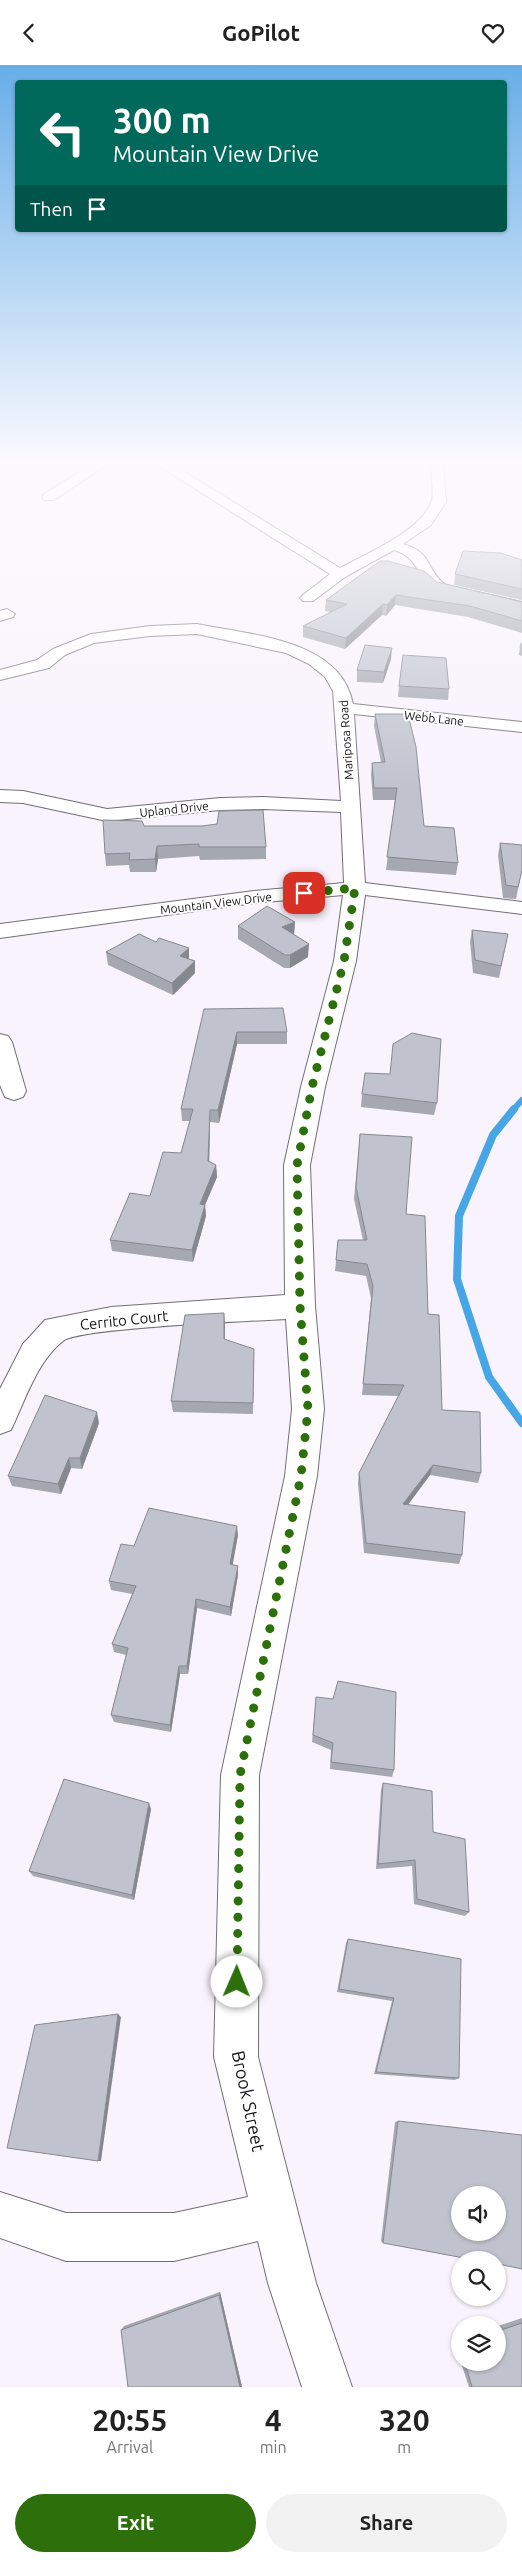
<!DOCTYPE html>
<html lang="en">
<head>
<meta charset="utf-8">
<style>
  body { margin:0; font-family:Ubuntu,sans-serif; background:#f2f2f2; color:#222; height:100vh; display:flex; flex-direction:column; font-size:19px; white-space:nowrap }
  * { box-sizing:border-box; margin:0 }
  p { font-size:16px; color:#767676 }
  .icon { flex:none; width:28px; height:28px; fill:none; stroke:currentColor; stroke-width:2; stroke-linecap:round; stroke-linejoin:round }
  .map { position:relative; height:2322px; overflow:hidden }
  .drawer { display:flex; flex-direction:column; background:#fff; flex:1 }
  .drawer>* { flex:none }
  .top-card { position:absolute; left:15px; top:15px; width:492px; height:152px; border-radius:5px; box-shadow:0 1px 4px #0004; background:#00695c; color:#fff; overflow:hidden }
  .fabs { position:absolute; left:451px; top:2121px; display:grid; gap:10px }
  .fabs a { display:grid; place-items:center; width:55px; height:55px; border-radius:50%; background:#fff; box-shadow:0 1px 4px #0004; font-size:25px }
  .pin { position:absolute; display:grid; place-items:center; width:42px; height:42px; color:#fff; margin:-21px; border-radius:10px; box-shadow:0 2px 8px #0006 }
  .me { position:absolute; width:55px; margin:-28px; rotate:1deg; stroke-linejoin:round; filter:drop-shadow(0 0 4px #0008) }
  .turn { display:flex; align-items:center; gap:18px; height:105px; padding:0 15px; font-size:22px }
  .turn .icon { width:65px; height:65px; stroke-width:2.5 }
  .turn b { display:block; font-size:35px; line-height:42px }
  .then { display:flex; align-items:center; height:48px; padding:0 15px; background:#0003; gap:10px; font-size:19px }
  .eta { display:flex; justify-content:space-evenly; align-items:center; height:85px; text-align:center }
  .eta b { font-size:30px; font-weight:700; line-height:35px }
  .button { display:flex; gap:10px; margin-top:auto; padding:10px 15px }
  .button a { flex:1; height:58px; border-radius:30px; background:#2d6f0a; color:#fff; font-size:20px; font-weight:700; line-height:58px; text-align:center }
  .button a+a { background:#f2f2f2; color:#222 }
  header { display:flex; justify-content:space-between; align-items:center; height:65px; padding:0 15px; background:#fff; font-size:22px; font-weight:700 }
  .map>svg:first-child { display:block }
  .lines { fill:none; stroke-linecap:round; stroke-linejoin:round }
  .stream-far1 { stroke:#47a6e6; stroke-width:6 }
  .stream { stroke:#47a6e6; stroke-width:8 }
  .minor-casing { stroke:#736e77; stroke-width:2 }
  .minor { fill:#fff; fill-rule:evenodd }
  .wall { fill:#a5a8b1 }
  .shaded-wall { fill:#868890 }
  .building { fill:#c0c3ce; stroke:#868890; fill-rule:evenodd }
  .route { stroke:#2d6f0a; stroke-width:9; stroke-dasharray:0 16.2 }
  .labels { text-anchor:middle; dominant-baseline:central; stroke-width:4; stroke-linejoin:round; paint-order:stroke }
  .far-street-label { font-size:12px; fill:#161418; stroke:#fff }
  .street-label { font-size:15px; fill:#161418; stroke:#fff }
  .near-street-label { font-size:18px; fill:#161418; stroke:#fff }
</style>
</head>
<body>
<header><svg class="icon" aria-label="back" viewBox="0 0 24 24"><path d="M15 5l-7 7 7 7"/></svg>GoPilot<svg class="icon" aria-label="heart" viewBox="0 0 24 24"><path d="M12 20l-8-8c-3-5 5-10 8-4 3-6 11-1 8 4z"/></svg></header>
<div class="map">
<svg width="522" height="2322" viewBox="0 0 522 2322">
  <rect width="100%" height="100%" fill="#f9f3fd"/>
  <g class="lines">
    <path class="stream-far1" d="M513,1045L522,1035"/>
    <path class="stream" d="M514,1044L493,1070L459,1151L457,1214L489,1312L522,1358"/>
    <defs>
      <path id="minor" d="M92,399H108L54,435H44L42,432L44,429Z
        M156,399H172L340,503C366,489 420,466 431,438C435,429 431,410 431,399H443L446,437L431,460L403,479C434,488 425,505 446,520L522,537V547L436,526C415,512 420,493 394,485L345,512L313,536H303L300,533L303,530L330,509Z
        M7,544L15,549L13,552L0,556V546Z
        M197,559C250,570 341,574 353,639L522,657V667L354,649L365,818L522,837V849L365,830L356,896L325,1022L310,1100L315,1241L324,1344L317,1411L259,1710L258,1992L316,2218L352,2322H302L268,2218L258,2176L174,2196H66L0,2173V2127L66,2148H174L248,2132L214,1992L221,1710L285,1411L292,1344L286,1254C254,1256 78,1263 63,1276C37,1296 25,1336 11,1365L0,1369V1324L23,1279L45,1255L111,1242L285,1230L284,1100L301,1022L334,896L343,830L254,838L0,873V859L254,826L344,818L341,747L263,744L220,745L107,756L23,738L0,737V725L23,726L107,744L220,733L263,732L341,736L333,626L325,612L309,599L286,588L197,569L150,571L94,578L65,590L49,603L0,615V605L37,595L53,584L91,569L150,561Z
        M0,969L8,971L12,977L26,1026L23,1032L14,1035L5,1032L0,1020Z"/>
    </defs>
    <use href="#minor" class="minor-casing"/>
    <use href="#minor" class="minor"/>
  </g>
  <path class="wall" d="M522,495V535L454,520L455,509Z
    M437,517L522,537V568L468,552L395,540L386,551L382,550L345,584L303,572V561L331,547L325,546L326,535Z
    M522,577V591L519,590L520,579Z
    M391,594L383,618L357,617V605Z
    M399,621L449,624L448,635L398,632Z
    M375,649L424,761L458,798L456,810L386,805L395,735H373L371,710L372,698L381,697L374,661Z
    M144,761L266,782V794L200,795L199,791L158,794L156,807H130L129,800L106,801L105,789Z
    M500,778L522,805L516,834L503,833L498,790Z
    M295,857L294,869L293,870L308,892L290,903H284L238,874V861Z
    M472,865L508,869L499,913L473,908L470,877Z
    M156,877L189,883V894L195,896V908L173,930L108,900L106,887Z
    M204,944L287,967V979H237L219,1058L210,1057L209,1096L216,1100L217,1112L205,1140L206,1151L193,1197L112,1186L110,1175L150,1131L181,1088L190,1056H182L181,1044Z
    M362,1029L437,1038L434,1050L361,1042Z
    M360,1069L406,1149L428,1249L442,1345L481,1408L478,1418L430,1410L408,1440L462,1490L459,1499L364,1488L358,1418L359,1408L399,1331L362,1330L371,1233L366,1211L335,1206L338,1175H363L354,1134Z
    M225,1259V1274L254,1295L253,1349L173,1347L171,1336Z
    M99,1358L82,1404L71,1403L61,1429L12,1421L8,1411Z
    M238,1470L232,1500L238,1501V1510L231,1551L197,1543L188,1609H180L171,1667L114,1657L111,1650L126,1590L114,1587L112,1579L132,1529L111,1525L109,1516L134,1481Z
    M316,1632L394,1705L392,1712L330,1704L331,1685L312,1677Z
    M383,1718L433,1767L469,1847L465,1851L414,1839L412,1801L376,1804L381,1725Z
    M151,1744L134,1835L33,1811L29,1806Z
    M348,1874L459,2013L455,2015L374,2009L392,1936L337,1927L346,1878Z
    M398,2056L383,2178L381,2176L395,2057Z
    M220,2227L242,2322L121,2265L124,2261Z
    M522,2253V2322H469L461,2298H498V2261Z
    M460,2272V2293L454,2274Z"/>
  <path class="shaded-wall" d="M396,530L395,540L386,551L387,540Z
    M383,539L382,550L345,584L346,573Z
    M392,583L391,594L383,618L384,607Z
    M157,781L158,794L156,807L155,794Z
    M295,857L294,869L282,875V862Z
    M309,879L308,892L290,903V890Z
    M189,883V895L180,891Z
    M195,896V908L173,930L172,918Z
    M237,967V979L219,1058L218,1045Z
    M210,1045V1057L209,1108L208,1096Z
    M216,1100L217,1112L205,1140L206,1151L193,1197L192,1185L200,1139Z
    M224,1248L225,1259L224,1285Z
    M97,1347L99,1358L82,1404L80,1393Z
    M69,1393L71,1403L61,1429L58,1419Z
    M433,1400L430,1410L401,1449L403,1439Z
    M237,1461L238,1470L231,1509L230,1499Z
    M238,1501V1510L231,1551L230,1542Z
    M196,1534L197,1543L188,1609L187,1601Z
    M179,1601L180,1609L171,1667L170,1660Z
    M149,1738L151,1744L134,1835L132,1830Z
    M118,1949L121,1952L101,2096H98Z
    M220,2227L242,2322H240L219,2230Z"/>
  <path class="building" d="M463,486L501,488L522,495V524L455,509Z
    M380,496H388L424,506L437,517L522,537V556L470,541L396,530L387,540L383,539L346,573L303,561L347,539L326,535Z
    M365,580L392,583L384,607L357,605Z
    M403,590L446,593L449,624L399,621Z
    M375,649H408L416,682L424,761L454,763L458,798L387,792L397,723H374L372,698L385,697Z
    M263,745L266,782H199V779L157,781L155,794L129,795L130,788L105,789L103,755L142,756L144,761H202L217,759L219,746Z
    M500,778L522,780V805L518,822L506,820Z
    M267,841L295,857L282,862L309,879L290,890H285L238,861Z
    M472,865L508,869L501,901L475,895Z
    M139,869L156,877L159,873L189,883L180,891L195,896L172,918L106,887Z
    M283,943L287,967H237L218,1045H210L208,1096L216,1100L200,1139L205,1140L192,1185L110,1175L130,1128L150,1131L163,1087L181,1088L193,1044H181L204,944Z
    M412,968L441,974L437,1038L362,1029L365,1008L390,1009L393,979Z
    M360,1069L412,1072L406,1149L425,1151L428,1249L439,1250L442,1345L480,1347L481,1408L433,1400L403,1439L465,1447L462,1490L366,1478L359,1408L404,1320L363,1319L373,1221L367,1199L336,1195L338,1175H367L356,1122Z
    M224,1248V1274L254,1284L253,1338L171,1336L185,1250Z
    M45,1330L97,1347L80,1393H69L58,1419L8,1411Z
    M149,1443L237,1461L230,1499L238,1501L230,1542L196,1534L187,1601H179L170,1660L111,1650L128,1583L112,1579L136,1521L109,1516L121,1479L134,1481Z
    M338,1616L396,1627L394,1705L331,1697L333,1678L313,1670L316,1632L333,1634Z
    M64,1714L149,1738L132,1830L29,1806Z
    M383,1718L432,1726L433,1767L465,1774L469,1847L417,1834L415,1795L378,1799Z
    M348,1874L461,1894L459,2013L376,2007L394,1933L339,1924Z
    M118,1949L98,2096L7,2083L35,1960Z
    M398,2056L522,2070V2204L498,2199V2195H475L383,2178ZM460,2130H498V2168H460Z
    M219,2230L240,2322H128L121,2265Z
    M522,2258V2322H472L465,2298H498V2266Z"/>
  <linearGradient id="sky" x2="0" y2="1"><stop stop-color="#67aee7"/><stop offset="0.55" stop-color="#fcfafe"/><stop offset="1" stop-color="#fcfafe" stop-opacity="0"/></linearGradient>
  <rect width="522" height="724" fill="url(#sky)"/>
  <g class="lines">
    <path class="route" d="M237,1917L240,1710L301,1411L308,1344L300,1241L297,1100L312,1022L344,896L355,823L304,828"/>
  </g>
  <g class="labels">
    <g class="far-street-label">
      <text transform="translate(434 653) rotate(6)">Webb Lane</text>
      <text transform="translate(346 675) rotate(-94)">Mariposa Road</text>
      <text transform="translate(174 744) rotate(-6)">Upland Drive</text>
      <text transform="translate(216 838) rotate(-7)">Mountain View Drive</text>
    </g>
    <g class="street-label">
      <text transform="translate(124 1255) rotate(-6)">Cerrito Court</text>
    </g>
    <g class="near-street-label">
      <text transform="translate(249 2036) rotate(78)">Brook Street</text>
    </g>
  </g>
</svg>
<div class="fabs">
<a><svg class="icon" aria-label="sound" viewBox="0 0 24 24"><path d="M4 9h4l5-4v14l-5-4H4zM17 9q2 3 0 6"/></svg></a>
<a><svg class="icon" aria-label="search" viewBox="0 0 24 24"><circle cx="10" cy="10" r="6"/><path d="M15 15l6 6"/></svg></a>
<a><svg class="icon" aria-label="layers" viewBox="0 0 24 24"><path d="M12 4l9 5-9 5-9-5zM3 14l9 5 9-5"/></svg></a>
</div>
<div class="pin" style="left:304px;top:828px;background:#d93025"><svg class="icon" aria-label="arrive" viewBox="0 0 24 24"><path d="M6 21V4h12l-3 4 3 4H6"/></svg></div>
<svg class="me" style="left:237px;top:1917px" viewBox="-20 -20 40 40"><circle r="19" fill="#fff"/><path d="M0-13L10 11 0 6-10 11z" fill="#2d6f0a"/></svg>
<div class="top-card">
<div class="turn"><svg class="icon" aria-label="left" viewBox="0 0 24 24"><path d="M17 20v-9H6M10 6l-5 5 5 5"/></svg><div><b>300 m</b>Mountain View Drive</div></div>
<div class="then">Then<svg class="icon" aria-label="arrive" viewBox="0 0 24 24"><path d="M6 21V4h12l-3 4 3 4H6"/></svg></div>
</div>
</div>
<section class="drawer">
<div class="eta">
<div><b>20:55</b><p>Arrival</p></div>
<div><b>4</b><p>min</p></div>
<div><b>320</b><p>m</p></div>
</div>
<div class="button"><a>Exit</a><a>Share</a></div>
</section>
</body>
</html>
